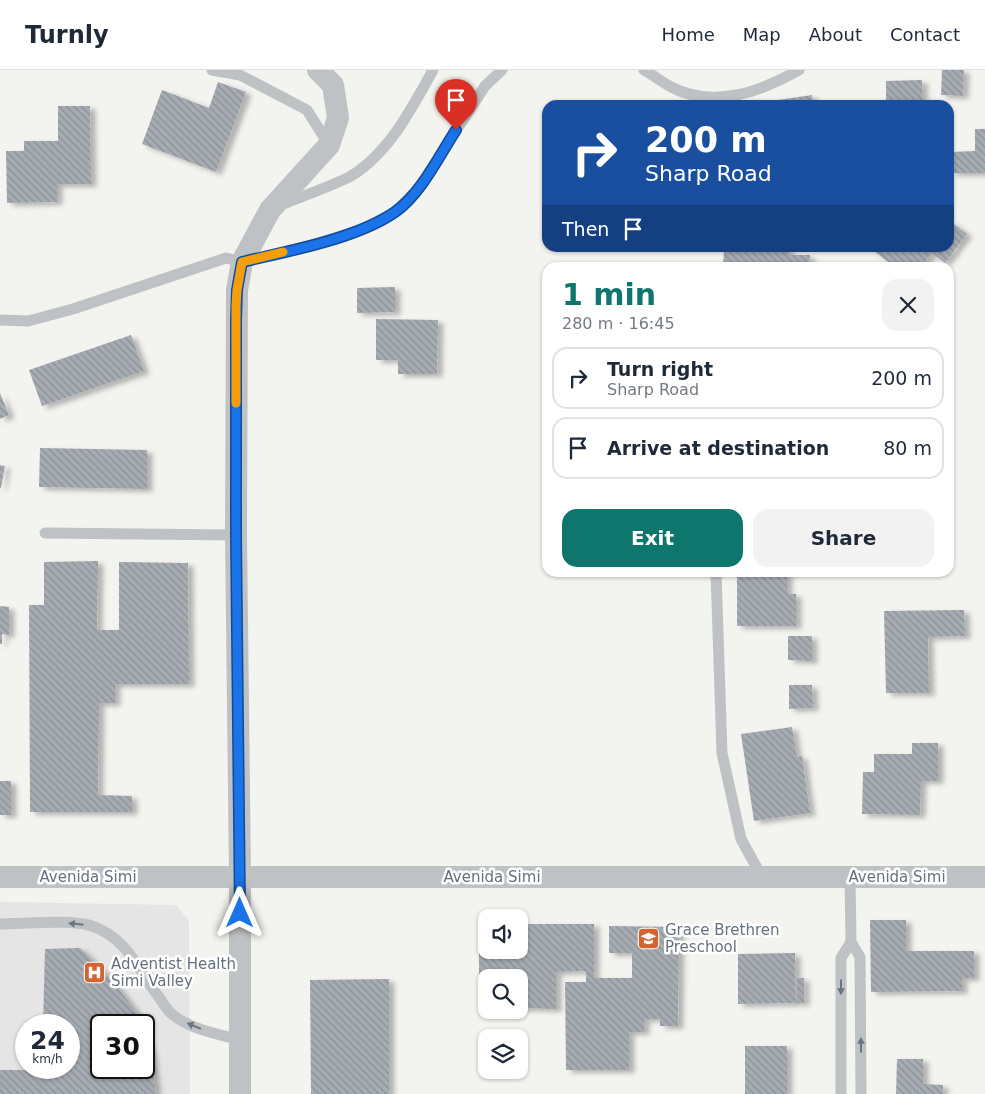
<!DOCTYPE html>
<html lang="en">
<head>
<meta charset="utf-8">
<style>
  body { margin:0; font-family:"DejaVu Sans",sans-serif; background:#f2f2f3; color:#1f2937; height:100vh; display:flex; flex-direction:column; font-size:19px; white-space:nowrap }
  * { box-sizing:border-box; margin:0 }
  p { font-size:16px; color:#747a83 }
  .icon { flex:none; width:28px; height:28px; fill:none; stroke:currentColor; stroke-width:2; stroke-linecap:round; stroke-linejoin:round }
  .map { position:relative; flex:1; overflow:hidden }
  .drawer { position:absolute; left:542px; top:192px; width:412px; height:315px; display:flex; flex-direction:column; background:#fff; border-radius:15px; box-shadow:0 1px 4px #0004 }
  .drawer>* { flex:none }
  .top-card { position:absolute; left:542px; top:30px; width:412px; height:152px; border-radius:15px; box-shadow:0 1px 4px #0004; background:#1a4fa0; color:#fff; overflow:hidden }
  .tools { position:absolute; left:478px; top:839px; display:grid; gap:10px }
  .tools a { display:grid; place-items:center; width:50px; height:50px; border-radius:10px; background:#fff; box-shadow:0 1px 4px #0004; font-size:25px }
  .speed { position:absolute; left:15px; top:944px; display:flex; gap:10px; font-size:25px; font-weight:700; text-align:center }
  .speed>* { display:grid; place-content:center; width:65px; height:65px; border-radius:50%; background:#fff; box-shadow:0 1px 4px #0004; line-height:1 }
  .speed small { font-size:12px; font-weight:400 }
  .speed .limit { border:2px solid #111; border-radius:8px; background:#fff; color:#111 }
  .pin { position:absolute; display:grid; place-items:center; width:42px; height:42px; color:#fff; margin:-51px -21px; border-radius:50% 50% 50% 0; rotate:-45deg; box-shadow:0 0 5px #0007 }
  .pin .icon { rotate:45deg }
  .me { position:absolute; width:55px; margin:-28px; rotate:0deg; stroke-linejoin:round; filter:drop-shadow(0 0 4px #0008) }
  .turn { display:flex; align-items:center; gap:18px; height:105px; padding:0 20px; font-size:22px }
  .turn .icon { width:65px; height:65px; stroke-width:2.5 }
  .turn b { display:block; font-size:35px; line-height:42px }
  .then { display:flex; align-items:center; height:48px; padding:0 20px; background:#0003; gap:10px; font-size:19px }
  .round { display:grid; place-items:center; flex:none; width:52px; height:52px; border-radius:15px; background:#f2f2f3 }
  .overview { display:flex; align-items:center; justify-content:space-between; height:85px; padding:0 20px }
  h1 { font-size:30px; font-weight:800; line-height:38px; color:#0f766e }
  .cta { display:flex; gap:10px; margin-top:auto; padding:10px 20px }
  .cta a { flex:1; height:58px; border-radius:15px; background:#0f766e; color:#fff; font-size:20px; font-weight:800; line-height:58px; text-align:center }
  .cta a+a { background:#f2f2f3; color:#1f2937 }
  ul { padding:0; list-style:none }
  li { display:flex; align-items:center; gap:15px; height:62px; margin:0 10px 8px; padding:0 10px; border:2px solid #e0e1e3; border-radius:15px }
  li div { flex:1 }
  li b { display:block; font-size:19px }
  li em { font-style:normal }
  header { display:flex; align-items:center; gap:30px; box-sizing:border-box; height:70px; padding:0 25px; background:#fff; border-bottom:1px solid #e0e1e3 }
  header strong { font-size:24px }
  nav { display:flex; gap:28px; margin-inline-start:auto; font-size:18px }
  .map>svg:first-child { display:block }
  .built { fill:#e4e5e4; fill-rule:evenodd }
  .building { fill:url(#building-back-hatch); filter:url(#shadow) }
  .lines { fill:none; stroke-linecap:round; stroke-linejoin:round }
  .service { stroke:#bfc2c5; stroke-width:11 }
  .minor { stroke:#bfc2c5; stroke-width:22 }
  .oneway { fill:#6a7582 }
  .route-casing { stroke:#114b97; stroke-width:12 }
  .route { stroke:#1a73e8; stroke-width:9 }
  .slow { stroke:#f59e0b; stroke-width:9 }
  .labels { text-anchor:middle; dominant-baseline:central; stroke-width:5; stroke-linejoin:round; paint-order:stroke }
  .street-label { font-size:15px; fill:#65717e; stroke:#fff }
  .poi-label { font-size:15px; fill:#65717e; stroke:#fff; text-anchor:start }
</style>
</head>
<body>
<header>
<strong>Turnly</strong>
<nav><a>Home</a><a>Map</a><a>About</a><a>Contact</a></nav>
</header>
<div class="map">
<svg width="985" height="1024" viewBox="0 0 985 1024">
  <defs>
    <pattern id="building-back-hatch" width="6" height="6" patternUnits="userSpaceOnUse" patternTransform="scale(1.25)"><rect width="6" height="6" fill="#a6acb2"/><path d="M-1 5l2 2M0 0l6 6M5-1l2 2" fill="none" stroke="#8b9096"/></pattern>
    <filter id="shadow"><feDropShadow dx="5.5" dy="3" stdDeviation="2.5" flood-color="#0004"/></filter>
  </defs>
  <rect width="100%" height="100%" fill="#f3f4f0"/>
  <path class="built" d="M0,832L176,835L189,851L190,1024H0ZM26,955H69V998H26ZM101,955H144V998H101Z"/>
  <path class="building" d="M942,0H964L963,26L941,25Z
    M922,10L923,35H886V11Z
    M218,12L246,22L216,102L142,74L162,20L209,38Z
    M812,25L813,35H778V30Z
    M58,36H90L91,114H57V132L7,133L6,81H24V71H58Z
    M975,59H985V103H951V82L975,81Z
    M950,151L967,164L945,193L932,183L920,198H896L870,178H950Z
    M754,178H789V185H810L809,198H723L724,180L754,181Z
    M395,217V242L357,243V218Z
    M376,249L438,250L437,304H398V290H376Z
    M131,265L144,301L42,336L29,300Z
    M0,323L9,345L0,349Z
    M40,378L147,380V419L39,417Z
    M0,395L5,396L1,418H0Z
    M98,491L97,560H119V492L188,493L189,614H115V633H99L98,725L132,726V742H30L29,535H44V492Z
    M737,502H787V524H796V556H737Z
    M0,536L9,537V565L2,564V574H0Z
    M964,540L965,566L928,567L929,623H886L884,541Z
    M788,566H812V591L788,590Z
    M789,615H812L813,638L789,639Z
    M792,657L797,687L802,686L810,743L754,751L741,664Z
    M912,673H938V711H921L920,745L862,744L863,702H874V684H912Z
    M0,711H11V745H0Z
    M870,850H906V881H974V908H962V921L871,922Z
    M479,854H486V880H519V854H594V908H632V883H609V856L679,857L678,956H660V949H644V962H629V1000H566L565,912H586V901L556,902V939L519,938V908H486V938H479Z
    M80,878L112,910L135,940L141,955H101V998H144V963L151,981L156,1024H0V1000H25L35,1003H42V998H69V955H43L45,879Z
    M795,883L796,933L738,934V884Z
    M797,908H804V933H797Z
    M389,909V1024H311L310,910Z
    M745,976H787V1024H745Z
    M897,989H923V1014L943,1015V1024H896Z"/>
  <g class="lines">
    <path class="service" d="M212,0L240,5L307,40L329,75
      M644,0C653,5 662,12 671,17C714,39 760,22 799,0
      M283,134C303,126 332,116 351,106C389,83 412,38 433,0
      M0,250L28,251L73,239L226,188L242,192L312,175L363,159L395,142L418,119L485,16L502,0
      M45,463L236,465
      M716,502L722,683L741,769L762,807
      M850,807L851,872L860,887L861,1024
      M0,854C24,854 70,849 92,856C127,867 140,903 161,930C164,935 168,941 173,945C192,960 218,964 240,970
      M841,1024V888L851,872"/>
    <path class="minor" d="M0,807H985
      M240,1024V807L236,465L237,220L242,192L270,140L329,75L338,48L333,15L318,0"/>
  </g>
  <defs><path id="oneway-solid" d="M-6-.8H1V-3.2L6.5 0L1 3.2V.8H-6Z" transform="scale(1.25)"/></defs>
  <g class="oneway">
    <use href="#oneway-solid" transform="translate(76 854) rotate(-174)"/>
    <use href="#oneway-solid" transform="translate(841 917) rotate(90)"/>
    <use href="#oneway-solid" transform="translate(194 956) rotate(-157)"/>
    <use href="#oneway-solid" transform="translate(861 975) rotate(-90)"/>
  </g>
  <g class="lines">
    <defs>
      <path id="route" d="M240,843L236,465V250L237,220L242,192C288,181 356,169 395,142C421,124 439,86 456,60"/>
    </defs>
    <use href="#route" class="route-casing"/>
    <use href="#route" class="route"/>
    <path class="slow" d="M236,333V235L237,220L242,192L283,182"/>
  </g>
  <defs>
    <symbol id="school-square" viewBox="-11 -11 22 22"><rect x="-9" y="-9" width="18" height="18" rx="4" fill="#d26431" stroke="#fff"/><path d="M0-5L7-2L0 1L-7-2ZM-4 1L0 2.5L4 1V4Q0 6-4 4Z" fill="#fff"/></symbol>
    <symbol id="hospital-square" viewBox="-11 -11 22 22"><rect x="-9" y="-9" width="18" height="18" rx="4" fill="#d26431" stroke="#fff"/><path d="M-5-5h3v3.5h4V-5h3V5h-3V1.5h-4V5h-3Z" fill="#fff"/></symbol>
  </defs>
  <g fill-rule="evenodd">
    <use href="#school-square" x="636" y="856" width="25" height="25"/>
    <use href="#hospital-square" x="82" y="890" width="25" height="25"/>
  </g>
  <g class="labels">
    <g class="street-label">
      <text x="88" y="807">Avenida Simi</text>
      <text x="492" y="807">Avenida Simi</text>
      <text x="897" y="807">Avenida Simi</text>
    </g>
    <g class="poi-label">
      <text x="665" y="860">Grace Brethren<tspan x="665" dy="17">Preschool</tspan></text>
      <text x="111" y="894">Adventist Health<tspan x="111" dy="17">Simi Valley</tspan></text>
    </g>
  </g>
</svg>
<div class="tools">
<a><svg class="icon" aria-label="sound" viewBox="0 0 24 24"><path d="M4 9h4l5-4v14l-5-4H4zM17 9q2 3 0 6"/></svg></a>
<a><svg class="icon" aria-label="search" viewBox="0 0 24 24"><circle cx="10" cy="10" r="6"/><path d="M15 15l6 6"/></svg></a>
<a><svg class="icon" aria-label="layers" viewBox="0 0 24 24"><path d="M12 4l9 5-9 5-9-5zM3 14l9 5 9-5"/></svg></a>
</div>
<div class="speed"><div>24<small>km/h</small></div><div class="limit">30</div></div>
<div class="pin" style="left:456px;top:60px;background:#d93025"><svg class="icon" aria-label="arrive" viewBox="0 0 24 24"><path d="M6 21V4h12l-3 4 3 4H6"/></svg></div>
<svg class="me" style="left:240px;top:843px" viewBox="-20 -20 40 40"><path d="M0-17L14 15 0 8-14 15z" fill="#1a73e8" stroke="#fff" stroke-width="4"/></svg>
<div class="top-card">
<div class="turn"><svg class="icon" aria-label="right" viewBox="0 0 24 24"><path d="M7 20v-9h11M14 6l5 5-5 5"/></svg><div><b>200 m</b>Sharp Road</div></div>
<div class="then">Then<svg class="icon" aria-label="arrive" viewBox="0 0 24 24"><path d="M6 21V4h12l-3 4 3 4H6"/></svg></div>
</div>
<section class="drawer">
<div class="overview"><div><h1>1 min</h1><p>280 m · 16:45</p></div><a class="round"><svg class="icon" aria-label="close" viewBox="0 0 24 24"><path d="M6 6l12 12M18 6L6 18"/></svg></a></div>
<ul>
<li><svg class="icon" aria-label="right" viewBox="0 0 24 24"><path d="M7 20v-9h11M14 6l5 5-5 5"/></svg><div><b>Turn right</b><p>Sharp Road</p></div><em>200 m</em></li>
<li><svg class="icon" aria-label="arrive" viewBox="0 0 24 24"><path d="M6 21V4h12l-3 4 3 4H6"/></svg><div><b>Arrive at destination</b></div><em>80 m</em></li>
</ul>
<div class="cta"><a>Exit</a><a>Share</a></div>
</section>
</div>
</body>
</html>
